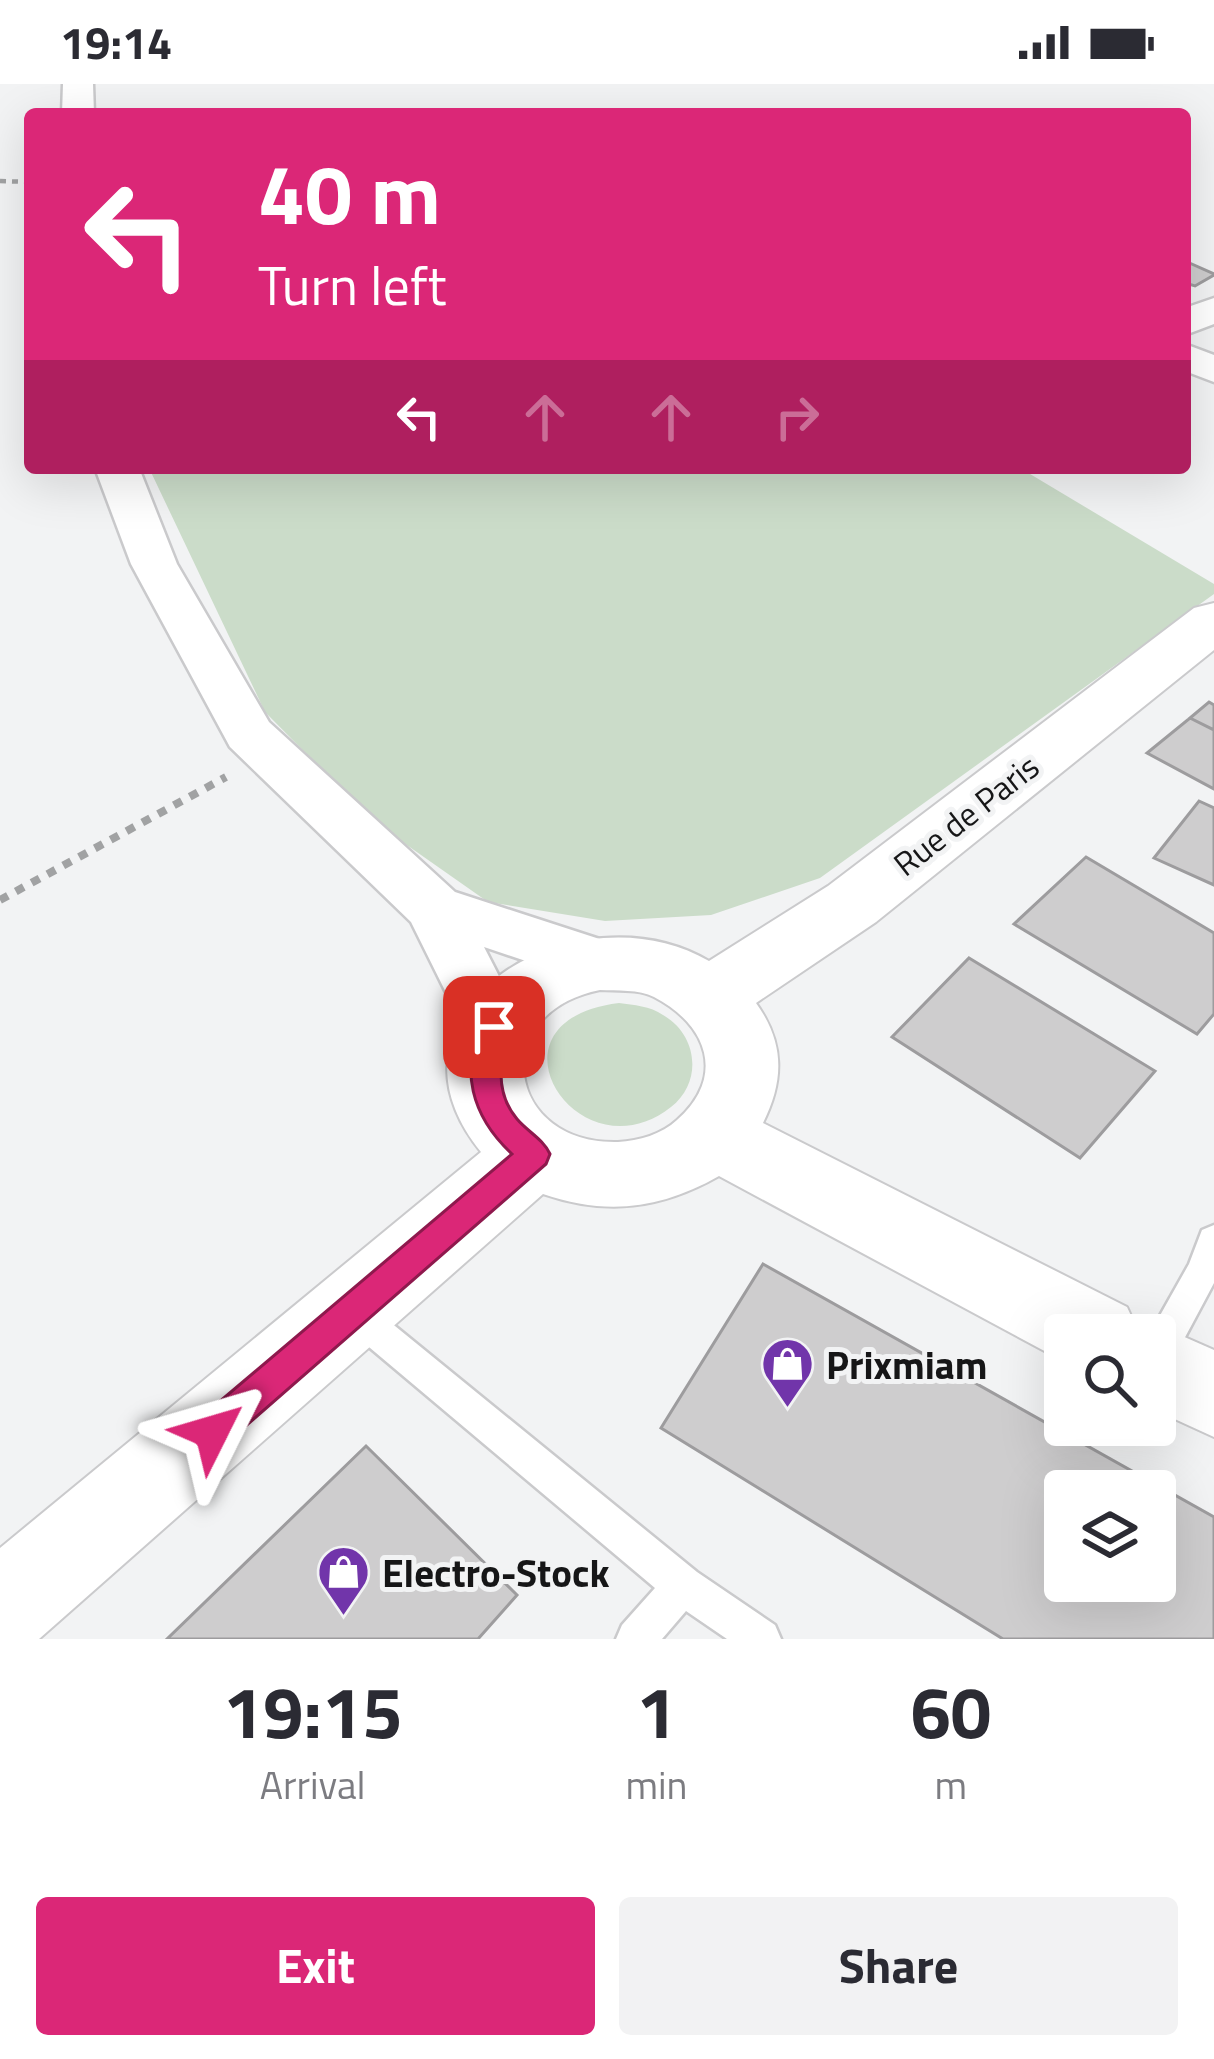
<!DOCTYPE html>
<html lang="en">
<head>
<meta charset="utf-8">
<style>
  body { margin:0; font-family:"Titillium Web",sans-serif; background:#f2f2f3; color:#2b2b33; height:100vh; display:flex; flex-direction:column; font-size:45px; white-space:nowrap }
  * { box-sizing:border-box; margin:0 }
  p { font-size:39px; color:#7c7c81 }
  .icon { flex:none; width:66px; height:66px; fill:none; stroke:currentColor; stroke-width:2; stroke-linecap:round; stroke-linejoin:round }
  .map { position:relative; height:1555px; overflow:hidden }
  .details { display:flex; flex-direction:column; background:#fff; flex:1 }
  .details>* { flex:none }
  .hud { position:absolute; left:24px; top:24px; width:1167px; height:366px; border-radius:12px; box-shadow:0 12px 48px #0002; background:#db2777; color:#fff; overflow:hidden }
  .tools { position:absolute; left:1044px; top:1230px; display:grid; gap:24px }
  .tools a { display:grid; place-items:center; width:132px; height:132px; border-radius:12px; background:#fff; box-shadow:0 12px 48px #0002; font-size:60px }
  .pin { position:absolute; display:grid; place-items:center; width:102px; height:102px; color:#fff; margin:-51px; border-radius:24px; box-shadow:0 6px 18px #0006 }
  .me { position:absolute; width:132px; margin:-66px; rotate:50deg; stroke-linejoin:round; filter:drop-shadow(0 0 9px #0008) }
  .turn { display:flex; align-items:center; gap:42px; height:252px; padding:0 36px; font-size:54px }
  .turn .icon { width:156px; height:156px; stroke-width:2.5 }
  .turn b { display:block; font-size:84px; line-height:102px }
  .lanes { display:flex; align-items:center; height:114px; padding:0 36px; background:#0003; justify-content:center; gap:60px; direction:ltr }
  .lanes .off { opacity:.35 }
  .eta { display:flex; justify-content:space-evenly; align-items:center; height:204px; text-align:center }
  .eta b { font-size:72px; font-weight:700; line-height:84px }
  .button { display:flex; gap:24px; margin-top:auto; padding:24px 36px }
  .button a { flex:1; height:138px; border-radius:12px; background:#db2777; color:#fff; font-size:48px; font-weight:700; line-height:138px; text-align:center }
  .button a+a { background:#f2f2f3; color:#2b2b33 }
  .status { display:flex; justify-content:space-between; align-items:center; height:84px; padding:0 60px; background:#fff; direction:ltr }
  .status svg { height:33px; fill:currentColor }
  .map>svg:first-child { display:block }
  .green { fill:#cbdcc9 }
  .building { fill:#cecdce; stroke:#9d9c9e; stroke-width:3; fill-rule:evenodd }
  .lines { fill:none; stroke-linecap:round; stroke-linejoin:round }
  .service-casing { stroke:#cacacc; stroke-width:5 }
  .minor-casing { stroke:#cacacc; stroke-width:5 }
  .tertiary-casing { stroke:#cacacc; stroke-width:4 }
  .path-far1 { stroke:#a1a2a3; stroke-width:4.5; stroke-dasharray:6 6; stroke-linecap:butt }
  .path { stroke:#a1a2a3; stroke-width:8; stroke-dasharray:9 9; stroke-linecap:butt }
  .service { fill:#fff; fill-rule:evenodd }
  .minor { fill:#fff; fill-rule:evenodd }
  .tertiary { fill:#fff; fill-rule:evenodd }
  .route { fill:#db2777; stroke:#8e194d; stroke-width:3 }
  .labels { text-anchor:middle; dominant-baseline:central; stroke-width:10; stroke-linejoin:round; paint-order:stroke }
  .street-label { font-size:33px; fill:#161617; stroke:#f2f3f4 }
  .near-poi-label { font-size:39px; font-weight:bold; fill:#161617; stroke:#f2f3f4; text-anchor:start }
</style>
</head>
<body>
<div class="status"><b>19:14</b><svg viewBox="0 0 49 12"><path d="M0 12V9h3v3zM5 12V6h3v6zM10 12V3h3v9zM15 12V0h3v12zM26 1h20v11H26zM47 4h2v5h-2z"/></svg></div>
<div class="map">
<svg width="1214" height="1555" viewBox="0 0 1214 1555">
  <rect width="100%" height="100%" fill="#f2f3f4"/>
  <path class="green" d="M149,384H1020L1214,500V510L820,794L711,831L605,837L488,818L374,738L265,628Z
    M619,919C634,921 650,922 663,931C698,951 703,998 671,1023C579,1096 474,937 619,919Z"/>
  <path class="building" d="M1185,177L1214,190V191L1195,202L1185,199Z
    M1209,618L1214,621V646L1190,634Z
    M1190,634L1214,646V705L1147,669Z
    M1199,717L1214,724V801L1154,774Z
    M1086,773L1214,849V930L1197,950L1014,840Z
    M969,874L1155,987L1080,1074L892,953Z
    M763,1180L1214,1433V1555H1003L661,1344ZM1065,1407H1155V1497H1065Z
    M366,1362L517,1511L478,1555H167Z"/>
  <g class="lines">
    <defs>
      <path id="service" d="M1214,1141V1199L1167,1287L1155,1292V1251H1149L1189,1180L1202,1146Z
        M356,1215L368,1220L697,1488L775,1541L781,1555H727L686,1527L662,1555H616L622,1541L655,1504L344,1242L339,1231L344,1220Z"/>
      <path id="minor" d="M63,0H93L94,30H62Z
        M1214,214V240L1185,251V224Z
        M1185,260L1214,271V298L1185,287Z
        M95,384H139L177,480L269,638L455,808L621,862L630,879L621,896L600,902L484,863L525,943L516,961L494,968L472,961L411,838L230,663L131,480Z"/>
      <path id="tertiary" d="M1214,519V566L876,838L756,919C785,959 784,997 763,1039L1127,1223L1138,1247L1155,1240L1214,1266V1353L1155,1326V1251H1065V1278L719,1092C661,1125 607,1132 543,1110L39,1555H0V1464L481,1068C364,924 578,800 709,877L828,802L1194,524ZM600,906C617,907 639,905 654,913C708,941 726,993 677,1036C662,1050 639,1057 618,1058C506,1061 486,929 600,906Z"/>
    </defs>
    <use href="#service" class="service-casing"/>
    <use href="#minor" class="minor-casing"/>
    <use href="#tertiary" class="tertiary-casing"/>
    <path class="path-far1" d="M0,97L30,98"/>
    <path class="path" d="M0,816L226,693"/>
    <use href="#service" class="service"/>
    <use href="#minor" class="minor"/>
    <use href="#tertiary" class="tertiary"/>
  </g>
  <path class="route" d="M494,931L505,934L509,943C500,975 494,1008 517,1035C528,1048 543,1055 550,1070L546,1080L225,1360L212,1365L199,1360L194,1348L199,1335L512,1070C472,1033 458,985 484,934Z"/>
  <defs>
    <symbol id="shop-pin" viewBox="-11 -11 22 30"><path d="M0 17L-7.5 6A9.5 9.5 0 1 1 7.5 6Z" fill="#7135aa" stroke="#f2f3f4"/><path d="M-5-2.5h2.3a2.7 3.5 0 0 1 5.4 0H5L5.5 6h-11ZM-1.5-2.5h3a1.5 2.3 0 0 0-3 0Z" fill="#fff"/></symbol>
  </defs>
  <g fill-rule="evenodd">
    <use href="#shop-pin" x="758" y="1250" width="59" height="81"/>
    <use href="#shop-pin" x="314" y="1458" width="59" height="81"/>
  </g>
  <g class="labels">
    <g class="street-label">
      <text transform="translate(966 731) rotate(-38)">Rue de Paris</text>
    </g>
    <g class="near-poi-label">
      <text x="826" y="1280">Prixmiam</text>
      <text x="382" y="1488">Electro-Stock</text>
    </g>
  </g>
</svg>
<div class="tools">
<a><svg class="icon" aria-label="search" viewBox="0 0 24 24"><circle cx="10" cy="10" r="6"/><path d="M15 15l6 6"/></svg></a>
<a><svg class="icon" aria-label="layers" viewBox="0 0 24 24"><path d="M12 4l9 5-9 5-9-5zM3 14l9 5 9-5"/></svg></a>
</div>
<div class="pin" style="left:494px;top:943px;background:#d93025"><svg class="icon" aria-label="arrive" viewBox="0 0 24 24"><path d="M6 21V4h12l-3 4 3 4H6"/></svg></div>
<svg class="me" style="left:212px;top:1348px" viewBox="-20 -20 40 40"><path d="M0-17L14 15 0 8-14 15z" fill="#db2777" stroke="#fff" stroke-width="4"/></svg>
<div class="hud">
<div class="turn"><svg class="icon" aria-label="left" viewBox="0 0 24 24"><path d="M17 20v-9H6M10 6l-5 5 5 5"/></svg><div><b>40 m</b>Turn left</div></div>
<div class="lanes"><svg class="icon" aria-label="left" viewBox="0 0 24 24"><path d="M17 20v-9H6M10 6l-5 5 5 5"/></svg><svg class="icon off" aria-label="ahead" viewBox="0 0 24 24"><path d="M12 20V5M6 11l6-6 6 6"/></svg><svg class="icon off" aria-label="ahead" viewBox="0 0 24 24"><path d="M12 20V5M6 11l6-6 6 6"/></svg><svg class="icon off" aria-label="right" viewBox="0 0 24 24"><path d="M7 20v-9h11M14 6l5 5-5 5"/></svg></div>
</div>
</div>
<section class="details">
<div class="eta">
<div><b>19:15</b><p>Arrival</p></div>
<div><b>1</b><p>min</p></div>
<div><b>60</b><p>m</p></div>
</div>
<div class="button"><a>Exit</a><a>Share</a></div>
</section>
</body>
</html>
